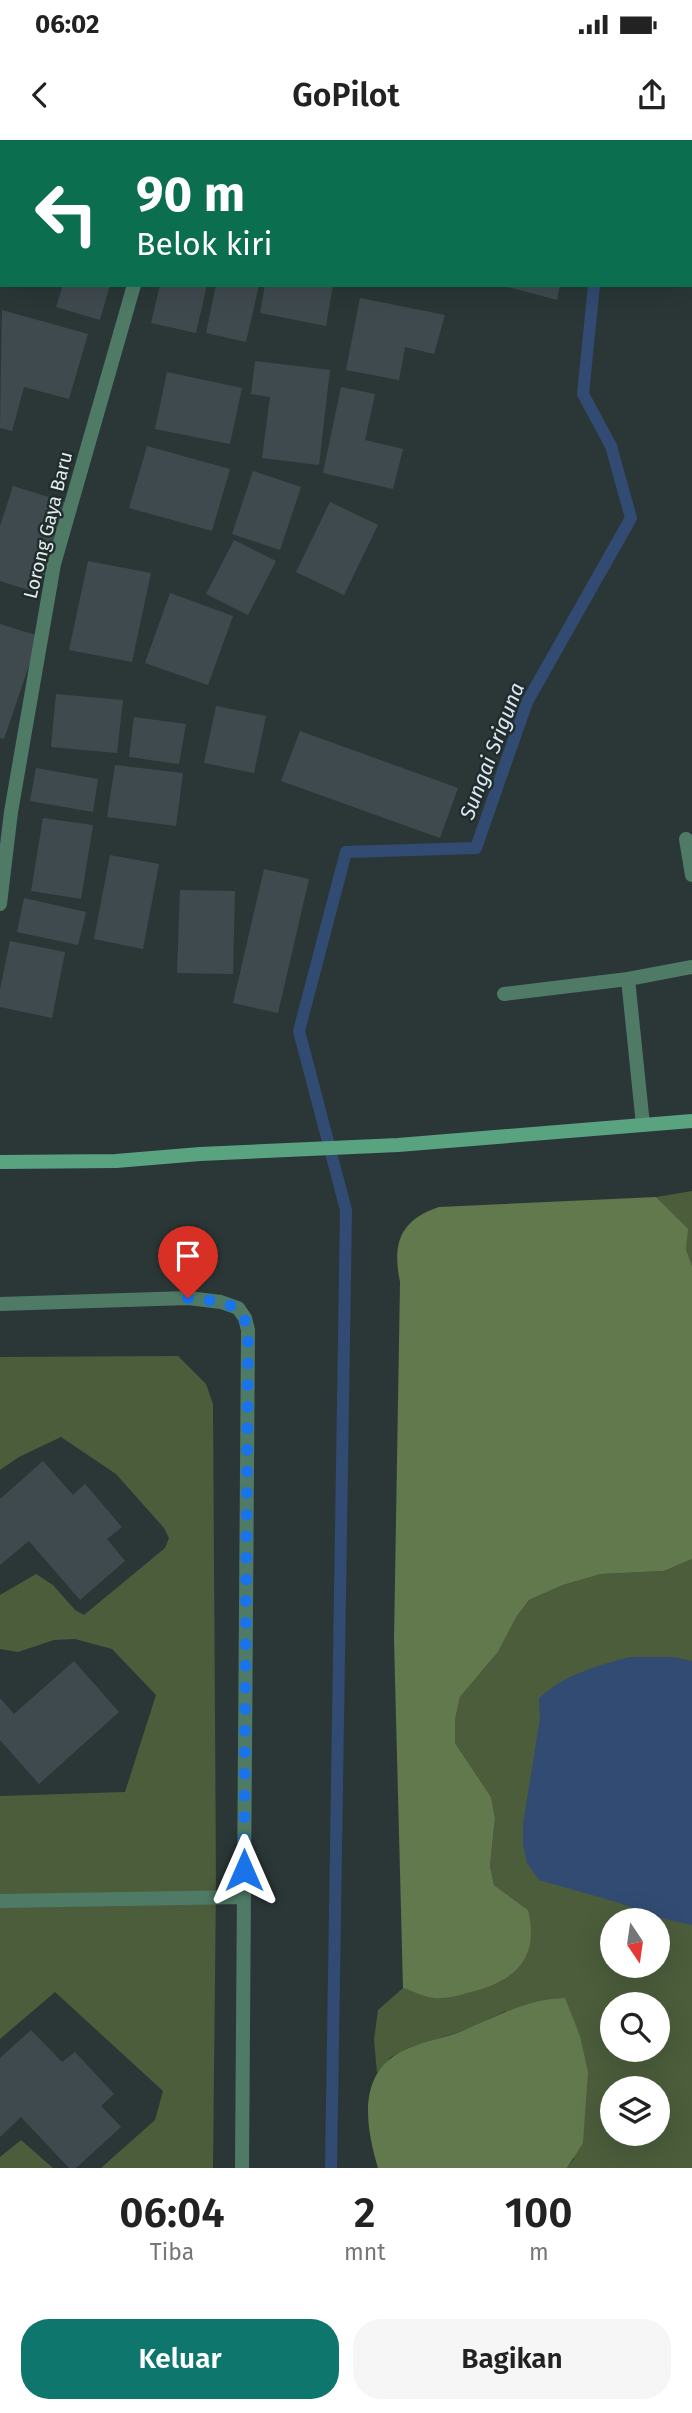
<!DOCTYPE html>
<html lang="id">
<head>
<meta charset="utf-8">
<style>
  body { margin:0; font-family:"Fira Sans",sans-serif; background:#f6f6f6; color:#222; height:100vh; display:flex; flex-direction:column; font-size:26px; white-space:nowrap }
  * { box-sizing:border-box; margin:0 }
  p { font-size:23px; color:#767676 }
  .icon { flex:none; width:38px; height:38px; fill:none; stroke:currentColor; stroke-width:2; stroke-linecap:round; stroke-linejoin:round }
  .map { position:relative; height:2028px; overflow:hidden }
  .panel { display:flex; flex-direction:column; background:#fff; flex:1 }
  .panel>* { flex:none }
  .hud { position:absolute; left:0px; top:0px; width:693px; height:147px; box-shadow:0 7px 28px #0002; background:#0b6e4f; color:#fff; overflow:hidden }
  .needle { width:46px; rotate:167deg }
  .buttons { position:absolute; left:600px; top:1768px; display:grid; gap:14px }
  .buttons a { display:grid; place-items:center; width:70px; height:70px; border-radius:50%; background:#fff; box-shadow:0 7px 28px #0002; font-size:35px }
  .pin { position:absolute; display:grid; place-items:center; width:60px; height:60px; color:#fff; margin:-72px -30px; border-radius:50% 50% 50% 0; rotate:-45deg; box-shadow:0 0 7px #0007 }
  .pin .icon { rotate:45deg }
  .me { position:absolute; width:77px; margin:-38px; rotate:0deg; stroke-linejoin:round; filter:drop-shadow(0 0 5px #0008) }
  .turn { display:flex; align-items:center; gap:24px; height:147px; padding:0 21px; font-size:32px }
  .turn .icon { width:91px; height:91px; stroke-width:2.5 }
  .turn b { display:block; font-size:49px; line-height:60px }
  .eta { display:flex; justify-content:space-evenly; align-items:center; height:119px; text-align:center }
  .eta b { font-size:42px; font-weight:600; line-height:49px }
  .button { display:flex; gap:14px; margin-top:auto; padding:14px 21px }
  .button a { flex:1; height:80px; border-radius:28px; background:#0f766e; color:#fff; font-size:28px; font-weight:600; line-height:80px; text-align:center }
  .button a+a { background:#f6f6f6; color:#222 }
  .status { display:flex; justify-content:space-between; align-items:center; height:49px; padding:0 35px; background:#fff; direction:ltr }
  .status svg { height:19px; fill:currentColor }
  header { display:flex; justify-content:space-between; align-items:center; height:91px; padding:0 21px; background:#fff; font-size:32px; font-weight:600 }
  .map>svg:first-child { display:block }
  .green { fill:#4b5d3b; fill-rule:evenodd }
  .forest { fill:#61794c }
  .water { fill:#324b72 }
  .lines { fill:none; stroke-linecap:round; stroke-linejoin:round }
  .stream { stroke:#324b72; stroke-width:12 }
  .building { fill:#3f4a4f }
  .lane { stroke:#4f7b66; stroke-width:14 }
  .street { stroke:#4f7b66; stroke-width:14 }
  .secondary { stroke:#5aa381; stroke-width:14 }
  .route { stroke:#1a73e8; stroke-width:12; stroke-dasharray:0 21.6 }
  .labels { text-anchor:middle; dominant-baseline:central; stroke-width:5; stroke-linejoin:round; paint-order:stroke }
  .street-label { font-size:19px; fill:#e3ebeb; stroke:#212d2d }
  .water-label { font-size:21px; font-style:italic; fill:#dce5f2; stroke:#212d2d }
</style>
</head>
<body>
<div class="status"><b>06:02</b><svg viewBox="0 0 49 12"><path d="M0 12V9h3v3zM5 12V6h3v6zM10 12V3h3v9zM15 12V0h3v12zM26 1h20v11H26zM47 4h2v5h-2z"/></svg></div>
<header><svg class="icon" aria-label="back" viewBox="0 0 24 24"><path d="M15 5l-7 7 7 7"/></svg>GoPilot<svg class="icon" aria-label="share" viewBox="0 0 24 24"><path d="M12 15V3M7 8l5-5 5 5M5 13v7h14v-7"/></svg></header>
<div class="map">
<svg width="692" height="2028" viewBox="0 0 692 2028">
  <rect width="100%" height="100%" fill="#2b3737"/>
  <path class="green" d="M692,1051V1126L686,1109L687,1089L656,1057Z
    M178,1216L206,1244L213,1264L216,1741L213,2028H101L155,1980L163,1951L55,1852L0,1899V1656L125,1652L156,1555L112,1509L75,1499L54,1500L18,1512L0,1509V1455L36,1434L53,1445L75,1470L84,1475L165,1408L169,1398L164,1388L116,1334L61,1297L19,1317L0,1330V1217Z
    M692,1419V2028H567L574,2019L506,1871L468,1889L409,1908L391,1917L377,1933L374,1900L378,1870L403,1848L434,1858L528,1770L494,1745L490,1726L495,1678L491,1657L455,1603V1580L460,1557L498,1512L517,1476L529,1460L563,1445L601,1434L664,1431ZM612,1780H658V1825H612ZM612,1864H658V1909H612ZM612,1948H658V1993H612Z
    M21,2000L53,2028H0V2017Z"/>
  <path class="forest" d="M656,1057L688,1089L686,1109L692,1126V1419L664,1431L601,1434L563,1445L529,1460L517,1476L498,1512L460,1557L455,1580V1603L491,1657L495,1678L490,1726L494,1745L528,1770C540,1820 514,1842 467,1853C457,1856 445,1859 434,1858C424,1857 413,1851 403,1848L394,1500L400,1142C392,1103 400,1080 439,1067Z
    M565,1858L580,1896L588,1932L583,2003L567,2028H378C365,1984 356,1929 409,1908C428,1900 450,1897 469,1888C502,1874 529,1859 565,1858Z"/>
  <path class="water" d="M630,1517H673L692,1521V1785L656,1777L620,1763L539,1740L527,1723L523,1704V1684L540,1578L539,1558C566,1534 596,1526 630,1517Z"/>
  <g class="lines">
    <path class="stream" d="M631,2L632,0
      M331,2028L346,1070L299,891L346,712L476,708L527,562L631,378L611,306L583,254L594,145"/>
  </g>
  <path class="building" d="M63,145H110L100,180L56,167Z
    M160,145H207L196,193L151,183Z
    M216,145H259L246,202L206,193Z
    M265,145H333L326,186L260,173Z
    M500,145H560L557,160Z
    M360,158L445,175L434,214L405,207L399,240L346,230Z
    M2,170L88,194L69,259L24,247L12,291L0,288Z
    M255,221L330,230L319,325L262,318L270,257L251,254Z
    M167,232L242,248L230,304L155,289Z
    M341,247L375,254L365,300L403,309L393,349L323,333Z
    M147,306L230,329L212,391L129,368Z
    M253,331L301,347L280,410L232,394Z
    M13,346L68,363L38,453L0,441V386Z
    M330,362L378,385L344,455L296,432Z
    M234,400L276,421L248,475L206,454Z
    M88,421L151,433L132,522L69,510Z
    M170,453L233,476L208,545L145,523Z
    M0,484L39,496L4,599L0,598Z
    M56,554L123,560L117,613L51,607Z
    M216,566L266,576L254,633L204,623Z
    M134,577L186,584L179,624L129,617Z
    M300,591L458,648L440,698L281,641Z
    M115,625L183,633L176,686L107,677Z
    M36,628L98,639L93,672L30,661Z
    M43,678L93,685L81,759L31,751Z
    M110,715L159,724L143,809L94,799Z
    M264,729L309,739L278,873L233,863Z
    M180,750L235,751L233,834L177,833Z
    M24,758L86,772L78,805L17,792Z
    M10,801L65,812L52,878L0,867V849Z
    M43,1321L73,1355L85,1344L122,1387L107,1399L125,1421L80,1460L29,1401L0,1425V1359Z
    M74,1521L119,1572L39,1644L0,1600V1558L14,1574Z
    M31,1890L62,1922L75,1912L114,1954L101,1966L121,1987L76,2028H69L21,1977L0,1997V1918Z"/>
  <g class="lines">
    <path class="lane" d="M686,699L692,735
      M504,854L628,839
      M643,985L628,839L692,827"/>
    <path class="street" d="M531,0L535,2
      M175,2V0
      M0,764L11,672L54,424L134,145
      M0,1164L188,1158L221,1162L238,1168L245,1178L248,1190L242,2028
      M0,1761L244,1757"/>
    <path class="secondary" d="M0,1022L116,1021L200,1014L398,1005L692,981"/>
  </g>
  <g class="lines">
    <path class="route" d="M188,1158C215,1162 241,1158 248,1190L244,1730"/>
  </g>
  <g class="labels">
    <g class="street-label">
      <text transform="translate(48 385) rotate(-76)">Lorong Gaya Baru</text>
    </g>
    <g class="water-label">
      <text transform="translate(492 611) rotate(-69)">Sungai Sriguna</text>
    </g>
  </g>
</svg>
<div class="buttons">
<a><svg class="needle" viewBox="-14 -14 28 28"><path d="M0-13l5 13h-10z" fill="#e53935"/><path d="M0 13l5-13h-10z" fill="#767676"/></svg></a>
<a><svg class="icon" aria-label="search" viewBox="0 0 24 24"><circle cx="10" cy="10" r="6"/><path d="M15 15l6 6"/></svg></a>
<a><svg class="icon" aria-label="layers" viewBox="0 0 24 24"><path d="M12 4l9 5-9 5-9-5zM3 14l9 5 9-5"/></svg></a>
</div>
<div class="pin" style="left:188px;top:1158px;background:#d93025"><svg class="icon" aria-label="arrive" viewBox="0 0 24 24"><path d="M6 21V4h12l-3 4 3 4H6"/></svg></div>
<svg class="me" style="left:244px;top:1730px" viewBox="-20 -20 40 40"><path d="M0-17L14 15 0 8-14 15z" fill="#1a73e8" stroke="#fff" stroke-width="4"/></svg>
<div class="hud">
<div class="turn"><svg class="icon" aria-label="left" viewBox="0 0 24 24"><path d="M17 20v-9H6M10 6l-5 5 5 5"/></svg><div><b>90 m</b>Belok kiri</div></div>
</div>
</div>
<section class="panel">
<div class="eta">
<div><b>06:04</b><p>Tiba</p></div>
<div><b>2</b><p>mnt</p></div>
<div><b>100</b><p>m</p></div>
</div>
<div class="button"><a>Keluar</a><a>Bagikan</a></div>
</section>
</body>
</html>
